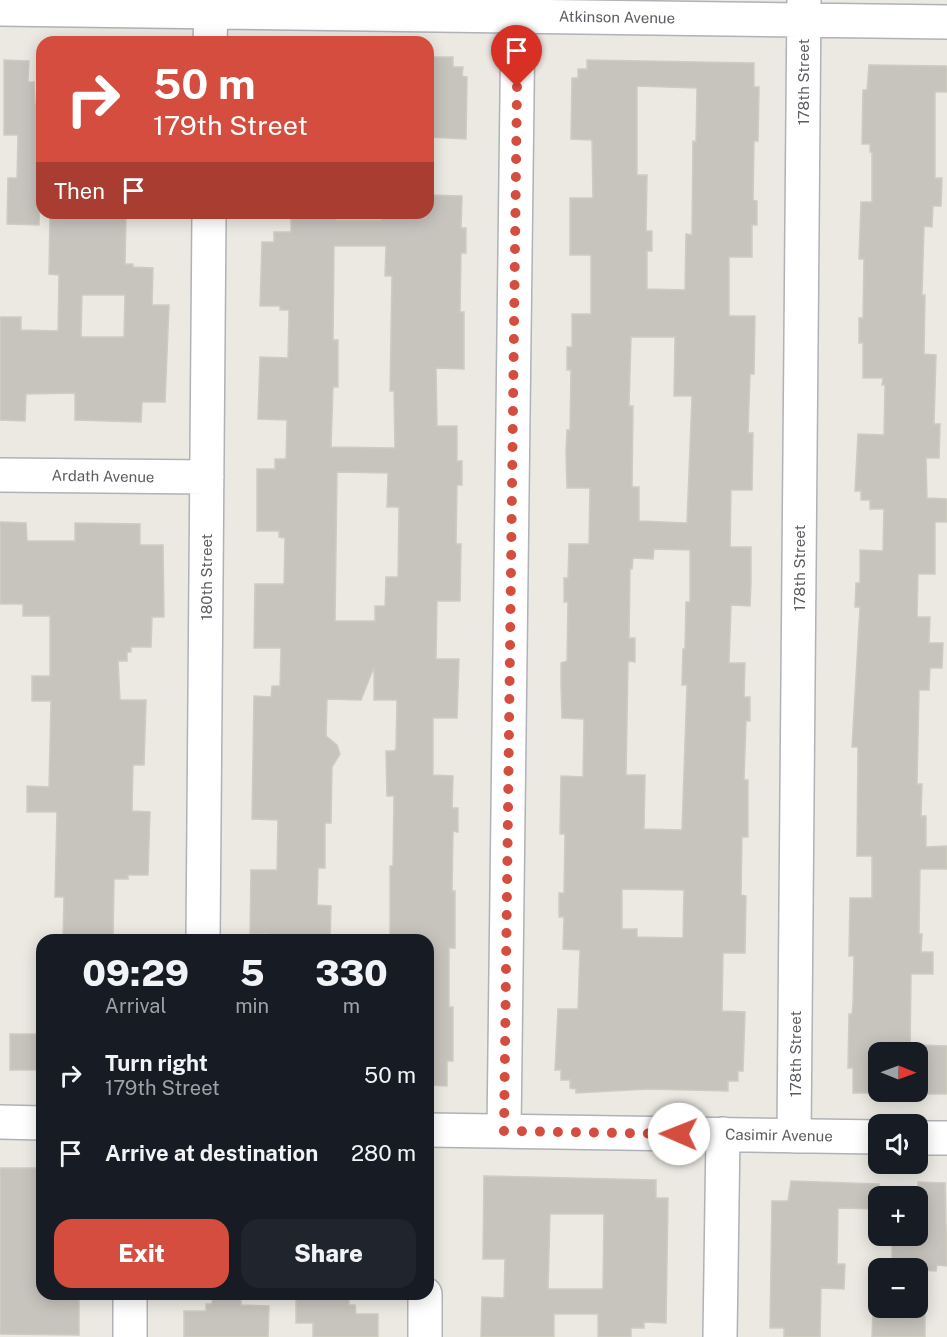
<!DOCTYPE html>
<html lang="en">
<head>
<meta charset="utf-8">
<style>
  body { margin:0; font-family:"Public Sans",sans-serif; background:#20242c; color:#f1f3f6; height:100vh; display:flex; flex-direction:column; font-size:22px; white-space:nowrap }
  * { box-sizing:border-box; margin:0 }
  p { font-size:20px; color:#9ea1a6 }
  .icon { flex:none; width:33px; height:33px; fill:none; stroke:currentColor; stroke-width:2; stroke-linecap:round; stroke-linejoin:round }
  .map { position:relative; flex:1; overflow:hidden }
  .drawer { position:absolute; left:36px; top:934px; width:398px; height:366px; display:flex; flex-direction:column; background:#171b24; border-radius:18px; box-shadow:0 3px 15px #0003 }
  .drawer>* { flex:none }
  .guide { position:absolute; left:36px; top:36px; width:398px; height:183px; border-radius:18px; box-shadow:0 3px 15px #0003; background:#d54d3e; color:#fff; overflow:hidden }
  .needle { width:39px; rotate:91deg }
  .fabs { position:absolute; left:868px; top:1042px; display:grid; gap:12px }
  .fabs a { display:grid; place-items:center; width:60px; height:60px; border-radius:12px; background:#171b24; box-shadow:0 3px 15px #0003; font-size:30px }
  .pin { position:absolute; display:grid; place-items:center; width:51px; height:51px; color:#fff; margin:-62px -26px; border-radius:50% 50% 50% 0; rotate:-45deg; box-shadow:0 0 6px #0007 }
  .pin .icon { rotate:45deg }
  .me { position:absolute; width:66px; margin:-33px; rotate:271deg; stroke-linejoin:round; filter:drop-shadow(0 0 4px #0008) }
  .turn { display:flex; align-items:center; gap:21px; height:126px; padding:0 18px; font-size:27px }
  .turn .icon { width:78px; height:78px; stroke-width:2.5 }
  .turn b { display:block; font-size:42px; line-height:51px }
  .then { display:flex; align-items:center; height:57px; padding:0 18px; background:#0003; gap:12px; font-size:22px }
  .eta { display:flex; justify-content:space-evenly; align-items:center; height:102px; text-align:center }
  .eta b { font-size:36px; font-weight:800; line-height:42px }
  .button { display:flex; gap:12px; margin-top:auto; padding:12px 18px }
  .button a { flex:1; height:69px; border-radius:18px; background:#d54d3e; color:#fff; font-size:24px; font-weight:800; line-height:69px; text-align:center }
  .button a+a { background:#20242c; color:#f1f3f6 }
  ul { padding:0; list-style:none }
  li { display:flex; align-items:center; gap:18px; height:78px; padding:0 18px }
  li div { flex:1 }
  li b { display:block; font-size:22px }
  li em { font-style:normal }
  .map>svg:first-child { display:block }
  .building { fill:#c7c4be; stroke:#cfcbc1; stroke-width:1.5; fill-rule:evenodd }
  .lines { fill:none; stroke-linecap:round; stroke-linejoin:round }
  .minor-casing { stroke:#afb2b6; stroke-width:36 }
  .minor { stroke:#fff; stroke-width:33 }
  .route { stroke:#d54d3e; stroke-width:10; stroke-dasharray:0 18 }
  .labels { text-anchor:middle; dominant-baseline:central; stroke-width:5; stroke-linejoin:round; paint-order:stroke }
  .street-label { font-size:15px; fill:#5a5d61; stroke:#fff }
</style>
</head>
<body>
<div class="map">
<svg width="947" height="1337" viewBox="0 0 947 1337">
  <rect width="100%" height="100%" fill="#ebe9e2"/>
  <path class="building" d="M428,57H453V67H463L462,76L467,77L466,139L428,137Z
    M4,60L29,61L28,82H34L35,104L42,105L39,225L7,224L8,178H17L18,135H4Z
    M587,60L754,63V87H759L758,141H754L753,200L757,201V225H752V257H729V316H755L754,374H750L748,433H753L752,490H731L730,547H751V581L750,606L731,605L729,663H745L744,697H750V721H746L744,780H748V837H742L741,895L746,896L745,953H723L722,1011L745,1012L743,1071H738V1081H728V1091L648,1089L576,1093V1089L570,1088V1080H561V1070H555L558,1009H578L580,950L563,949L564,917H559V893H564L565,834H560L561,776L583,777L584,719L562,718L561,683V663L567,661L568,602H564V578H568L569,544H589L590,488H567L566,453L567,430H570L571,370H567V347H572V314H591V255H570V198H593L592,140L571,139L572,78H578V69H587ZM637,86L697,88L696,142L693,141L692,235L686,234L685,290L647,289V251H652V231H646L647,175H637ZM631,337H675L674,396H692L687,523L639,521V487H632L633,406H629ZM654,549L690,550V602H686L685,649H683L682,685H687L682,830L644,829L645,775H626L628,661L635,662V638H629L630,569H632L633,558L653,559ZM622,889L684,890L683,938L637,937V929H622Z
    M869,65L947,66V92H935V178H942L941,206H933L932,227L924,226L922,295H925L924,354L936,355L934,424H940L939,458H926L927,498L947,499V522H935V574H918L917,617H930L929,643H943L942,668H930L929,690H919L917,784H922L921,816H926V847L947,846V869H920L919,934H922L921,952H933V974H911L910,1053H879V1093H853V1068H848L849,1014H852L853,1004L854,956H849L850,898H872V856H857L858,747H852L860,607H855L856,583H860V550L883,551L884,509H870V500H861V491H855L858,434L884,435L885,385H882L883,378H863V343H859V318H863L864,259H859L861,202H872V152H870V144H862L863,90H867Z
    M428,195L462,196L461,228H466V253H461L460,312H464V369L436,368L437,426H457V461H462V485H457L456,544H461L460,601H437L436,659H459L457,718H433V775L453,776L452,808H458V832L453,831L452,891H455V948H449V1007H453V1061H447V1086L428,1085V940H390V866H393L394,796H387L386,751H394L396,749L397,700H374V667L361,700L327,699L326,736L337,745L340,754L332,767L331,823H325V868H318L317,905L331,906L330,940H267V934H250L251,870H277L278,820L252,819L254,696L271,697L272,686H280L281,648H254L255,584H284L285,538L279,537V531H257V469H275V459H286L287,420L258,419L260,357L288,358L289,310H280V306H260L262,242H274V232H291V213H336V220H381V213H428ZM334,246H386L385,276H392L390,391H394L395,448L331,447L333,387H338V340H333ZM337,472L388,473L387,507H399L398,577H386L385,606H375V621H335Z
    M50,213H126L125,264H133V267L153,268L152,305H169L165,402H142L141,422L75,420V393L26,394L25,421L0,420V317H21V330L58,331L59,275L49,274ZM82,295H125L124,337H81Z
    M0,522L26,523L27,541H75V523L140,524V545H163L164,617H152L151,647H131V652H127V661H118L120,700H146L144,765H133L132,811L150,812L149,842L148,875H128V879H114L113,940H63L64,897H55L57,812H27V786L49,787L51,701H32V676H50V616H23V604H0Z
    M10,1034H42V1070H10Z
    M918,1045L947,1046V1094H918Z
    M0,1168H42V1294H79V1335L0,1334Z
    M484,1176L656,1180V1198H668L666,1323L644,1322V1328H631V1337H598V1314H554V1337H481L482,1297L504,1298L505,1259H483ZM550,1214H604L603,1289H548Z
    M791,1181L879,1184V1209L838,1208L837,1264H845L844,1289L821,1288L820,1337H784V1328H770L772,1201H788Z
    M918,1182L945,1183L947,1266L937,1265L936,1271L892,1269V1243L918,1244Z
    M213,1294H241V1305L269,1306L268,1337H184V1311H206V1304H212Z
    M296,1294H349V1305H355L356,1314H378V1337H313V1323H296Z
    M873,1308H925V1337H872Z"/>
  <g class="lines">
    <defs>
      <path id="minor" d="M0,9L947,22
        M210,42L211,12
        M0,475L207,477
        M203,940L209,213
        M0,1122L42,1123
        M428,1130L879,1137
        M504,1131L518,16
        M794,1136L804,0
        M918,1138H947
        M130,1337V1294
        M425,1337V1294
        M720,1337L723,1134"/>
    </defs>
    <use href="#minor" class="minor-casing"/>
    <use href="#minor" class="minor"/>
  </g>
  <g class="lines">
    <path class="route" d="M517,87L504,1131L679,1134"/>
  </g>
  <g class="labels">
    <g class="street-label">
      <text transform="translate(617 17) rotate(1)">Atkinson Avenue</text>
      <text transform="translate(803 82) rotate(-90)">178th Street</text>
      <text transform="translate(103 476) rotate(1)">Ardath Avenue</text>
      <text transform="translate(799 568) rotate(-90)">178th Street</text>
      <text transform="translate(206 577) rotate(-90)">180th Street</text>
      <text transform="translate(795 1054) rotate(-90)">178th Street</text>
      <text transform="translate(779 1135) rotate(1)">Casimir Avenue</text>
    </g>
  </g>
</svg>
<div class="fabs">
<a><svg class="needle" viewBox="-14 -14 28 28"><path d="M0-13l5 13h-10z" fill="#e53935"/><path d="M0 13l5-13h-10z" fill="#9ea1a6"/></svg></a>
<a><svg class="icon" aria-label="sound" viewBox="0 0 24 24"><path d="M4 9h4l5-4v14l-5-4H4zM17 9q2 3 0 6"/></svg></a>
<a>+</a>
<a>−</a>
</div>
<div class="pin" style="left:517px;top:87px;background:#d93025"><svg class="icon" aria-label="arrive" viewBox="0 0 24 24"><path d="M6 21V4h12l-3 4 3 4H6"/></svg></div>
<svg class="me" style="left:679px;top:1134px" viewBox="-20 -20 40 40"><circle r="19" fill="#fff"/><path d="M0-13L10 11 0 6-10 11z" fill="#d54d3e"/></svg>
<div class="guide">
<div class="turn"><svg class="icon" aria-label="right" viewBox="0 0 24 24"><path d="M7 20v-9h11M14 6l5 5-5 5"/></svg><div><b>50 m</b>179th Street</div></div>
<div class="then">Then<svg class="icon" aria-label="arrive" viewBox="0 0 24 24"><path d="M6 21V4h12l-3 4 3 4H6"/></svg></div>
</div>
<section class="drawer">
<div class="eta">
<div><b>09:29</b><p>Arrival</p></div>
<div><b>5</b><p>min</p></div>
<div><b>330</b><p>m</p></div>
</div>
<ul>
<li><svg class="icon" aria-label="right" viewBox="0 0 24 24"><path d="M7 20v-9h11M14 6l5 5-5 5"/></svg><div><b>Turn right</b><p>179th Street</p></div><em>50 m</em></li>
<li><svg class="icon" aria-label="arrive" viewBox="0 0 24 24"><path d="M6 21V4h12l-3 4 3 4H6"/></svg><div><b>Arrive at destination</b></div><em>280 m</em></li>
</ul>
<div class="button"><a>Exit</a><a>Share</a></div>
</section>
</div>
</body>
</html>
